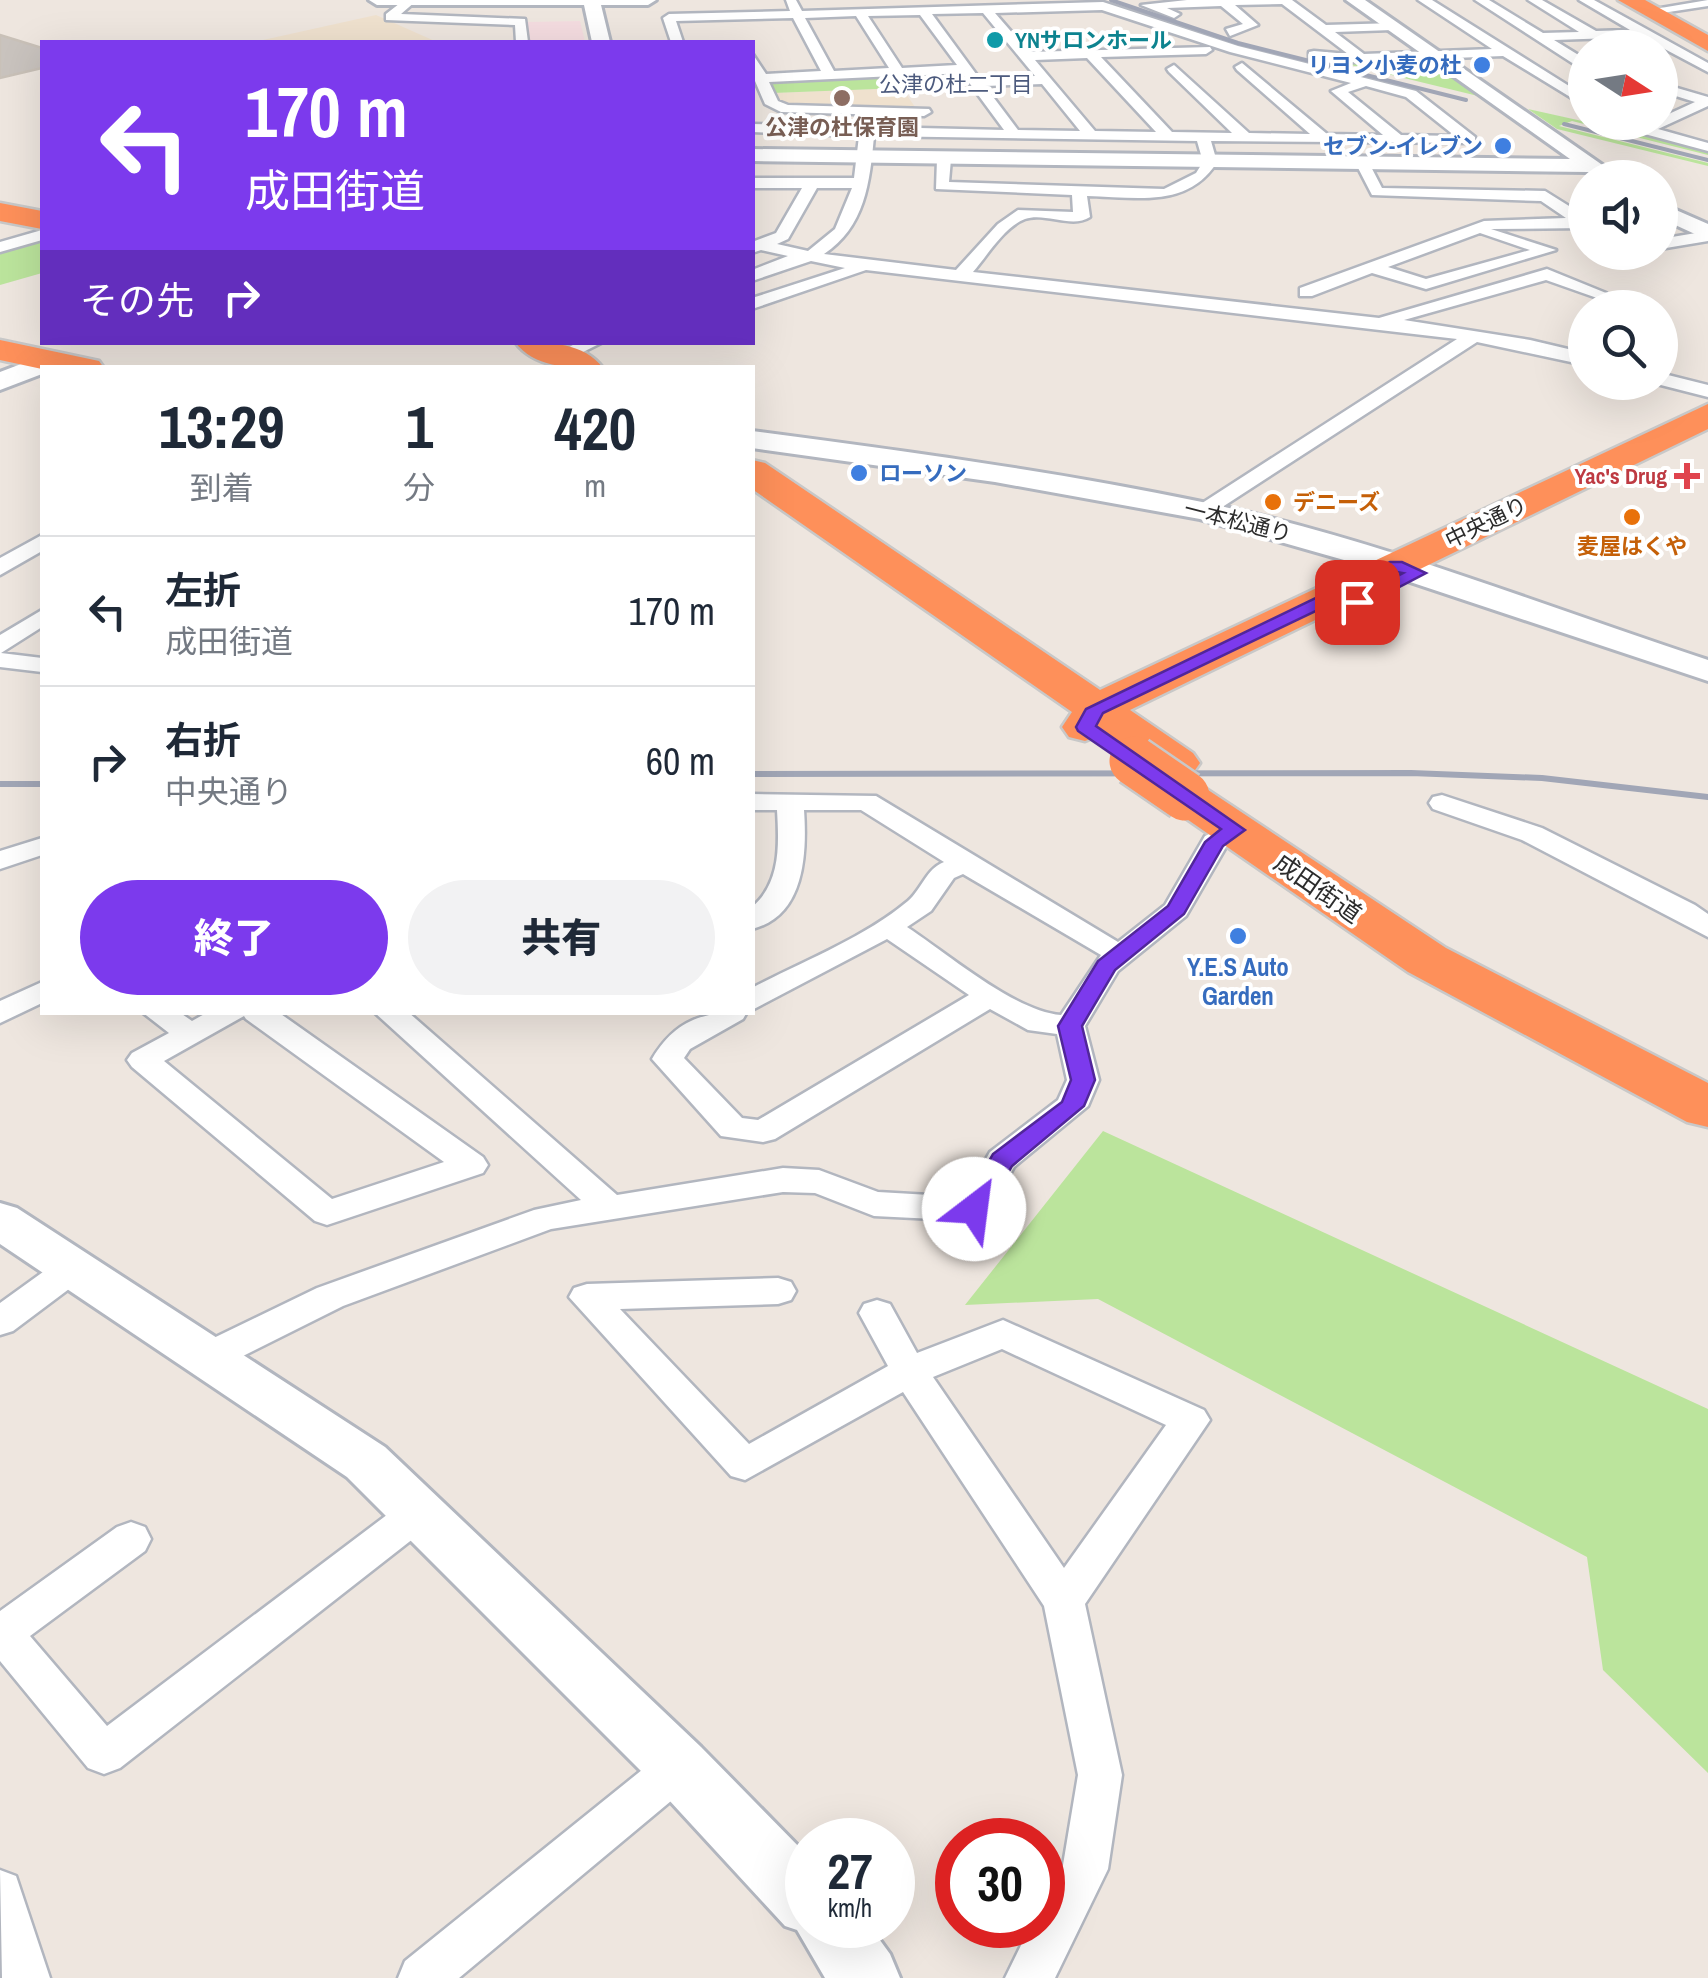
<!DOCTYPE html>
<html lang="ja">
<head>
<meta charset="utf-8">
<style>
  body { margin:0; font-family:"Archivo Narrow","Noto Sans JP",sans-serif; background:#f2f2f3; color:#1f2937; height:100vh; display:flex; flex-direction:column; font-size:38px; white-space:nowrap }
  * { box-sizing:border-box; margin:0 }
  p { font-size:32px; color:#747a83 }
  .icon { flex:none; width:55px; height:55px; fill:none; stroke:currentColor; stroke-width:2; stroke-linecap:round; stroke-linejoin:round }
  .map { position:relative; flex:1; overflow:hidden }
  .sheet { position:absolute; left:40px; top:365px; width:715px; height:650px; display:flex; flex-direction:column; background:#fff; border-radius:0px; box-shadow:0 10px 40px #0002 }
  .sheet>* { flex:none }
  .hud { position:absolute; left:40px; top:40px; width:715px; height:305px; border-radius:0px; box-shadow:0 10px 40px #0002; background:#7c3aed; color:#fff; overflow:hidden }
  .needle { width:65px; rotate:102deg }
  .buttons { position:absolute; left:1568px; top:30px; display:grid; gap:20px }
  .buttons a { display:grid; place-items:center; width:110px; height:110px; border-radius:50%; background:#fff; box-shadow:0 10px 40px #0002; font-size:50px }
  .speed { position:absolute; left:785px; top:1818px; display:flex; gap:20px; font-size:50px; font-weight:700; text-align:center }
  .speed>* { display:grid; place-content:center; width:130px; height:130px; border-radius:50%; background:#fff; box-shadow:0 10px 40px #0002; line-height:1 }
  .speed small { font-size:25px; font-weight:400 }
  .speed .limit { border:15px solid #d22; background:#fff; color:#111 }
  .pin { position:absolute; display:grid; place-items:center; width:85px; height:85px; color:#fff; margin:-42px; border-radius:20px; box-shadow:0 5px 15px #0006 }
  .me { position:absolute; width:110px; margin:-55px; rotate:30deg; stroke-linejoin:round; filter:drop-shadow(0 0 8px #0008) }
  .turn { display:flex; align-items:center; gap:35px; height:210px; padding:0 40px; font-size:45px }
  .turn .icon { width:130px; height:130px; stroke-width:2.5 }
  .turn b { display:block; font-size:70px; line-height:85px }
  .then { display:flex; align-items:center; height:95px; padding:0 40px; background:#0003; gap:20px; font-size:38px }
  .eta { display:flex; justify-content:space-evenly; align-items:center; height:170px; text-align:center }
  .eta b { font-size:60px; font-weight:800; line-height:70px }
  .button { display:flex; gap:20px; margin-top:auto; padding:20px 40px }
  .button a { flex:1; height:115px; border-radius:60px; background:#7c3aed; color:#fff; font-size:40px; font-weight:800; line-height:115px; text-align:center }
  .button a+a { background:#f2f2f3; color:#1f2937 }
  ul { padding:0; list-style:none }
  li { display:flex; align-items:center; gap:30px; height:150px; padding:0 40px; border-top:2px solid #e0e1e3 }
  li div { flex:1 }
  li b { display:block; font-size:38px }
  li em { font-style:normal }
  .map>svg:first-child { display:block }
  .education { fill:#efe1ce }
  .medical { fill:#f4dce0 }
  .green { fill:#bbe49c }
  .building { fill:#c9c3be; stroke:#c9c1b8; stroke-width:2.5 }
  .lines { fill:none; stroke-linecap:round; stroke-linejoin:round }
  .street-casing { stroke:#b2b6bf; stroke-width:5 }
  .secondary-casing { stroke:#b2b6bf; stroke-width:6 }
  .highway-casing { stroke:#c8c8c8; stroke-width:5 }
  .street { fill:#fff; fill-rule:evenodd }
  .secondary { fill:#fff; fill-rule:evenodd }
  .highway { fill:#fe905a; fill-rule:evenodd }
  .rail-far1 { stroke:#a1a6b6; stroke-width:4 }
  .rail { stroke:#a1a6b6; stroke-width:6 }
  .highway-bridge-casing { stroke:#c8c8c8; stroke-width:54; stroke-linecap:butt }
  .highway-bridge { stroke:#fe905a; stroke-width:49 }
  .route { fill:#7c3aed; stroke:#51269a; stroke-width:2.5 }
  .culture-dot { fill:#0f9aa8; stroke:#fff; stroke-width:4 }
  .shop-dot { fill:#3f7fe0; stroke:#fff; stroke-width:4 }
  .education-dot { fill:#8d6e63; stroke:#fff; stroke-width:4 }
  .health-dot { fill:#e0444e; stroke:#fff; stroke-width:4 }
  .food-dot { fill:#e8710a; stroke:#fff; stroke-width:4 }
  .labels { text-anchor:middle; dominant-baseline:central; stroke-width:8; stroke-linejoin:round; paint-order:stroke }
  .far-culture-label { font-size:22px; font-weight:bold; fill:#0d838f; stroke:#fff; text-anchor:start }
  .far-shop-label { font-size:22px; font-weight:bold; fill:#366cbe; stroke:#fff; text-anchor:end }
  .far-neighbourhood-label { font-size:22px; fill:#4c5a7d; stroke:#fff }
  .far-education-label { font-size:22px; font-weight:bold; fill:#785e54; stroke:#fff }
  .far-health-label { font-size:22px; font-weight:bold; fill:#be3a42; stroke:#fff; text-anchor:end }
  .far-food-label { font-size:22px; font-weight:bold; fill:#c56008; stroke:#fff; text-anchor:start }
  .far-street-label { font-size:22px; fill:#2c2c2c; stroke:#fff }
  .street-label { font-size:25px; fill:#2c2c2c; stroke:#fff }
  .shop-label { font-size:25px; font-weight:bold; fill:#366cbe; stroke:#fff }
</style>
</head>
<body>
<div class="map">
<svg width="1708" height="1978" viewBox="0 0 1708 1978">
  <rect width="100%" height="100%" fill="#eee6df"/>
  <path class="education" d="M376,15L437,42H254Z
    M902,88L915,107L798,108L778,104L773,93Z"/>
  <path class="medical" d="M580,21L585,42H529L527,22Z"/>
  <path class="green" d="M1422,57L1478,96L1334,61Z
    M893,73L902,88L773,93L767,80Z
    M1528,109L1708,149V155L1572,121L1559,126L1708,163V166L1557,129Z
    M33,242H42V273L0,285V252Z
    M1103,1131L1708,1409V1773L1603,1670L1587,1557L1098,1299L965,1305Z"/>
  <path class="building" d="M0,35L42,48V68L0,78Z"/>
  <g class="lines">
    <defs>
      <path id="street" d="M404,0L416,1L401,14L525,19L528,42H516L515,25L386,20V14Z
        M786,0H796L802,11L1103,2L1238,46L1416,91L1475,137V143L1211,141L1217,162C1188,209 1135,197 1087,196L1090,217C1072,229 1045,212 1025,219C1004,227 987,256 973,272L1379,318L1547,269L1606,293L1597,298L1546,280L1404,320L1530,340L1585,353V365L1477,342L1210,515H1196L1192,511L1196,507L1457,339L866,270L752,309V298L845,268L811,261L752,281V270L788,256L761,250L752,253V242L776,233L802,188H752V178H854L859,136L752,132V124L1004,130L962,73L907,76L913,84L906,88L894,76L769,82L778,101L788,105L929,109L931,112L924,116L781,112L765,104L752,74V53L766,74L821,71L793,18L676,21L683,42H671L663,18L669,14L790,11ZM1102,10L1230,52L1351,83L1331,91L1383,135L1327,134L1242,63L1235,67L1237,70L1310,134L1249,133L1174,65L1167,69L1169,72L1232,133L1172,132L1101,57L1206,54L1212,50L1210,47L1029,52L995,13ZM983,13L1035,76L979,78L932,14ZM920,15L957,65L902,68L868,16ZM856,16L889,68L834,71L805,18ZM1087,58L1156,132L1095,131L1035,60ZM1042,84L1080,131L1018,130L985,86ZM1366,86L1406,97L1455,136L1401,135L1348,92ZM874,136L1197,141L1203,162L1196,173L1164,189L949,182L951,159L944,155L937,159L936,189L1072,195L1073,212L1018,210L998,224L956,270L824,254C865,227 870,182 874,136ZM817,188H852L835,229L808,251L777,244L788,239Z
        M1187,0H1292L1326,25L1396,23L1392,30L1335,32L1364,54L1492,49L1418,0H1432L1585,96V106L1503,56L1331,63L1309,58V52L1314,51L1348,54L1282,4L1235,5L1258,25L1230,36L1226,29L1243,24L1221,6L1167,8L1180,14L1174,18L1141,5Z
        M1475,0H1489L1543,33L1579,32L1528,0H1542L1596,31L1630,30L1579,0H1594L1708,63V72L1642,37L1554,40L1585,59V69L1580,68Z
        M1708,0V6L1649,15L1643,11Z
        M1660,83L1708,97V106L1658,129L1708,143V151L1611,125L1609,122H1660V118L1695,102L1660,91Z
        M1358,161H1368L1382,188L1545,191L1585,216V228L1491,229L1556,250L1426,289L1372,273L1312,296H1300V288L1484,221L1566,218L1541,201L1372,195L1356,164ZM1480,233L1530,250L1426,279L1388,267Z
        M42,230V240L0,252V242Z
        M1708,231V241L1660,249V239Z
        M578,342H603L563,362L554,356Z
        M1660,373L1708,385V397L1653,383L1660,382Z
        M42,535V551L0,575V558Z
        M42,610V627L1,653L42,658V672L0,667V635Z
        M752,794L876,796L1118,942L1165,905L1205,836L1235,822L1249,830L1226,847L1186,916L1118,971L1085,1026L1099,1080L1088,1106L1014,1167L986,1217L974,1221L874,1216L815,1193L783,1192L551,1229L343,1306L221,1367L208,1371L195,1367L190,1357L195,1347L317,1288L534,1210L581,1200L374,1012H408L617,1195L783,1168L819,1170L878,1192L964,1197L990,1152L1058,1100L1067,1080L1057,1034L1028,1030L990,1009L775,1139L763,1142L721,1136L652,1059C676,1019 703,1012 747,1012L743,1019L690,1049L684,1058L742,1118L758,1120L969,995L887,939L752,1010V988C803,961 864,938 908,901C922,889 926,869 944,862L861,810H804C807,853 805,916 752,929V907C781,883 779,844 777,810H752ZM963,874L1101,955L1061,1015C1014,1011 948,954 907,927L931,911L954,878Z
        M1442,795L1542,828L1695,905L1708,914V937L1522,840L1433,809L1429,803L1433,797Z
        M42,838V855L0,869V851Z
        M42,982V1003L0,1023V1001Z
        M142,1012H179L192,1021L208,1012H278L483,1157L488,1165L483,1173L327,1225L315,1221L132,1067L127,1060L132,1053L169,1033ZM244,1016L246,1019L444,1162L332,1199L164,1061Z
        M73,1255L85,1259L91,1268L85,1277L13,1331L0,1335V1303L61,1259Z
        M778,1278L791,1282L796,1291L791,1300L778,1304L620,1309L749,1444L888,1366L859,1313L864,1304L877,1300L890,1304L917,1353L1003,1320L1204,1410L1210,1420L1085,1604L1122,1775L1108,1869L1055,1978H1005L1031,1925H1042V1903L1063,1865L1078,1775L1044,1606L903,1392L745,1480L731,1476L569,1297L574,1288L587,1284ZM1002,1349L1166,1425L1064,1568L933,1377Z
        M418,1497L432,1502L438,1513L432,1524L120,1768L104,1774L88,1768L0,1661V1611L117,1527L131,1522L145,1527L151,1539L145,1551L30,1636L107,1726L404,1502Z
        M679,1747L695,1753L701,1767L695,1781L459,1978H398L405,1961L663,1753Z
        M0,1870L16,1876L50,1978H2Z"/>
      <path id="secondary" d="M369,0H656L648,5H601L610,42H592L584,5H377Z
        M1346,0H1365L1611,171L1600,177L1588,172L752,161V149L1570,159Z
        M1660,203L1708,224V240L1660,218Z
        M50,353L59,355L63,361L59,367L42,368V374L0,390V372Z
        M752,431C903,451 1053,471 1202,502C1374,538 1541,605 1708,660V681L1344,560L1200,519L995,482L752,448Z
        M0,1203L17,1208L385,1447L701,1747L808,1856V1925H869L890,1954L900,1978H825L797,1930L785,1926L657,1787L347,1477L0,1244Z"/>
      <path id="highway" d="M1618,0H1645L1708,35V51Z
        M0,203L42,211V229L0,221Z
        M0,340L99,361L104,368L42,369L0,360Z
        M515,342C544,342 583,341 603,368C573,368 535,369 515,342Z
        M1708,404V429L1130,710L1193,753L1200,763L1193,773C1157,782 1131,753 1103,734L1085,741L1069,737L1062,727L1072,712L752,489V460L765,463L1100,690Z
        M1185,781L1202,786L1446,948L1708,1083V1127L1687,1122L1408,972L1168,806L1161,796L1168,786Z"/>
    </defs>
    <use href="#street" class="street-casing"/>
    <use href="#secondary" class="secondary-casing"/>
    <use href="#highway" class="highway-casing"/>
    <use href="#street" class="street"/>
    <use href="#secondary" class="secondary"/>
    <use href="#highway" class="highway"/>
    <path class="rail-far1" d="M1111,0L1238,43L1466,100
      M1564,124L1708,160"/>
    <path class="rail" d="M752,774L1411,773L1542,778L1708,797
      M0,784H42"/>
    <defs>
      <path id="highway-bridge" d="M1134,761L1185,796"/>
    </defs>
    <use href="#highway-bridge" class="highway-bridge-casing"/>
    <use href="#highway-bridge" class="highway-bridge"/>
  </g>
  <path class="route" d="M1390,562H1402L1426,573L1363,606L1348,602L1403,573L1397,572L1103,713L1096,726L1245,830L1223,846L1184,914L1115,970L1082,1026L1095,1080L1084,1106L1012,1166L984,1215H965L962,1209L993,1154L1062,1102L1071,1080L1058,1026L1098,961L1168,906L1205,842L1221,829L1078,731L1076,727L1086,709Z"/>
  <circle class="culture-dot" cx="995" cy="40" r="10"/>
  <g class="shop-dot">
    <circle cx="1482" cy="65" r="10"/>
    <circle cx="1503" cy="146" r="10"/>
    <circle cx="859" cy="473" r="10"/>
    <circle cx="1238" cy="936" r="10"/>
  </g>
  <circle class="education-dot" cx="842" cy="98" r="10"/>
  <path class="health-dot" d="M1682 461h10v10h10v10h-10v10h-10v-10h-10v-10h10z"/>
  <g class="food-dot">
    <circle cx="1273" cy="502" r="10"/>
    <circle cx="1632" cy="517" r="10"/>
  </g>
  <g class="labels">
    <g class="far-culture-label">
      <text x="1015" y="40">YNサロンホール</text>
    </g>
    <g class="far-shop-label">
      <text x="1462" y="65">リヨン小麦の杜</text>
      <text x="1483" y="146">セブン-イレブン</text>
      <text x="879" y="473" text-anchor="start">ローソン</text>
    </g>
    <g class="far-neighbourhood-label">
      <text x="956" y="84">公津の杜二丁目</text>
    </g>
    <g class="far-education-label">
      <text x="842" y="127">公津の杜保育園</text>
    </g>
    <g class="far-health-label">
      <text x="1667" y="476">Yac's Drug</text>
    </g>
    <g class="far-food-label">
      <text x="1293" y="502">デニーズ</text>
      <text x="1632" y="546" text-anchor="middle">麦屋はくや</text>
    </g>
    <g class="far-street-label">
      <text transform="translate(1238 521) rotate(14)">一本松通り</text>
      <text transform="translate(1486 522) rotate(-26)">中央通り</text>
    </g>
    <g class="street-label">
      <text transform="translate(1318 888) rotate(35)">成田街道</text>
    </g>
    <g class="shop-label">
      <text x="1238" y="967">Y.E.S Auto<tspan x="1238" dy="29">Garden</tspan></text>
    </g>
  </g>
</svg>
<div class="buttons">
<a><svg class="needle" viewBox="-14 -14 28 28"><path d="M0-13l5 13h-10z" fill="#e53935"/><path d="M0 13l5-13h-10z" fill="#747a83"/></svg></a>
<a><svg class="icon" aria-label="sound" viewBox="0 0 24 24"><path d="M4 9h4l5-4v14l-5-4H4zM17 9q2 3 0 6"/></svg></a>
<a><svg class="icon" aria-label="search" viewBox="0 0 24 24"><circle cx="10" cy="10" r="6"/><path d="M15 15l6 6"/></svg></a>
</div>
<div class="speed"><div>27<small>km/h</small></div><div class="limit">30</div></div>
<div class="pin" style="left:1357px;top:602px;background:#d93025"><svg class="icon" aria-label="arrive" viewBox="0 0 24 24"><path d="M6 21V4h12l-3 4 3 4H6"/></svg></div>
<svg class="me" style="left:974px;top:1209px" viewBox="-20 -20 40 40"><circle r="19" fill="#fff"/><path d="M0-13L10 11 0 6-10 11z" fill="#7c3aed"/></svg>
<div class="hud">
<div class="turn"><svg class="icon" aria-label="left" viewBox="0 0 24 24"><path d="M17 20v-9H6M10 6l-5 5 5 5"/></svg><div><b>170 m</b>成田街道</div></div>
<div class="then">その先<svg class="icon" aria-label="right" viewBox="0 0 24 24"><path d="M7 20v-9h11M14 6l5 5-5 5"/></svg></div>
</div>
<section class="sheet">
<div class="eta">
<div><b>13:29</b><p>到着</p></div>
<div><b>1</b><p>分</p></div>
<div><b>420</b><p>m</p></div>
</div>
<ul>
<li><svg class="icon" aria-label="left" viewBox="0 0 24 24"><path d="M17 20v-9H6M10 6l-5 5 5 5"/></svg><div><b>左折</b><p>成田街道</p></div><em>170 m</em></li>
<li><svg class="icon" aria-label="right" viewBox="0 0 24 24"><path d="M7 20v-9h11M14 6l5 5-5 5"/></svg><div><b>右折</b><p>中央通り</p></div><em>60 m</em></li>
</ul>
<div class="button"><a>終了</a><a>共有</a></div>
</section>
</div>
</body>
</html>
